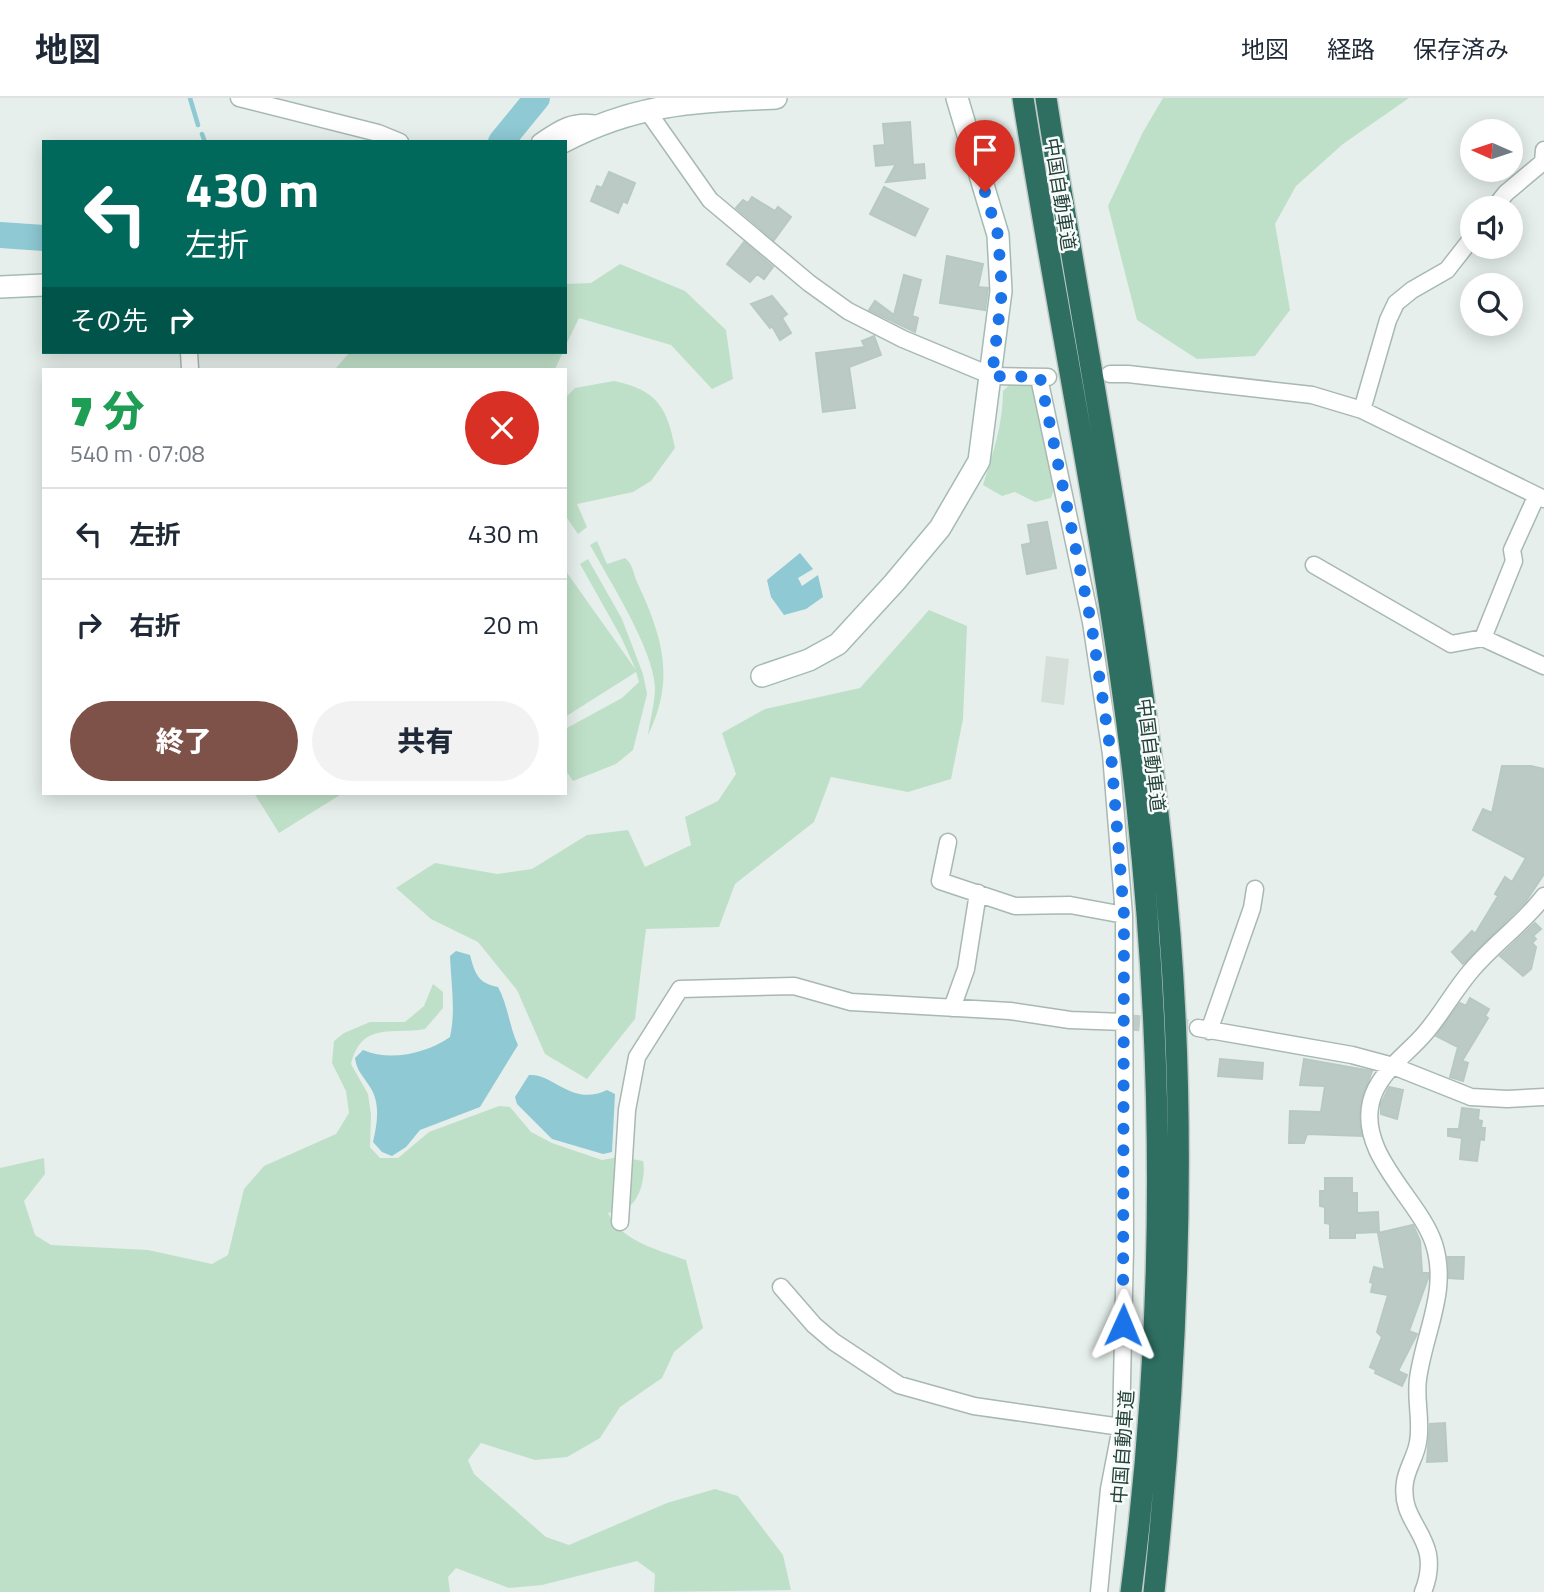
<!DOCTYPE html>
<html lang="ja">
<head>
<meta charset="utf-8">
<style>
  body { margin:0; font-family:"Titillium Web","Noto Sans JP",sans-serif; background:#f2f2f3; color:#1f2937; height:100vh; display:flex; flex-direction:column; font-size:26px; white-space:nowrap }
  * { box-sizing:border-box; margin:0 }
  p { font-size:23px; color:#747a83 }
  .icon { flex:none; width:38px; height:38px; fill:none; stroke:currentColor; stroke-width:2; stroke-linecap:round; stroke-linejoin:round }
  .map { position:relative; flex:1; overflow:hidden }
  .side { position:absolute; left:42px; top:270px; width:525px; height:427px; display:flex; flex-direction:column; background:#fff; border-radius:0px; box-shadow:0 4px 18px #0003 }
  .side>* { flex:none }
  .top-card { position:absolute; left:42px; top:42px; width:525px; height:214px; border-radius:0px; box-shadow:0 4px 18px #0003; background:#00695c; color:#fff; overflow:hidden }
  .needle { width:46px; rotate:273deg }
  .tools { position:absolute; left:1460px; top:21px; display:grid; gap:14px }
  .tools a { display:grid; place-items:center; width:63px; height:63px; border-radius:50%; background:#fff; box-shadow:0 4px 18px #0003; font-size:35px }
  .pin { position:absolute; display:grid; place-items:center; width:60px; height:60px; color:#fff; margin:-72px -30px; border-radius:50% 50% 50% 0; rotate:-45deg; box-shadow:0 0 7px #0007 }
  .pin .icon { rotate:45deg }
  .me { position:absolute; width:77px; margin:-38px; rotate:1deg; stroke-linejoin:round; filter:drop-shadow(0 0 5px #0008) }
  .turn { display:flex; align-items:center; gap:24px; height:147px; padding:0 28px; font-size:32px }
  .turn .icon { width:91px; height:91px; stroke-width:2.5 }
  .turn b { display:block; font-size:49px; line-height:60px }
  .then { display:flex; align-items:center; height:66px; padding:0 28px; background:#0003; gap:14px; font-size:26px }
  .round { display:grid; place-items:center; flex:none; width:74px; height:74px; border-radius:37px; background:#f2f2f3 }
  .headline { display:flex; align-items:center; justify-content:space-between; height:119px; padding:0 28px }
  h1 { font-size:42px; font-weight:800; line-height:52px; color:#1e9e55 }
  .button { display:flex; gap:14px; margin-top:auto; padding:14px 28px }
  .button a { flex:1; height:80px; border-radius:42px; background:#7f5249; color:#fff; font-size:28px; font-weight:800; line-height:80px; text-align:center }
  .button a+a { background:#f2f2f3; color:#1f2937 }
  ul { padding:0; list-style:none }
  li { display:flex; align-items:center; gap:21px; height:91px; padding:0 28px; border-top:2px solid #e0e1e3 }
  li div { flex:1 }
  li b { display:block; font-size:26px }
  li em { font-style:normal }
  header { display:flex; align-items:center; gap:42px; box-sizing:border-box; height:98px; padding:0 35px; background:#fff; border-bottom:2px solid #e0e1e3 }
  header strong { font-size:33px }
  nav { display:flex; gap:38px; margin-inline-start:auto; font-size:24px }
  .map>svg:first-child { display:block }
  .built { fill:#d4dfda }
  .green { fill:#bfe0c8 }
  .water { fill:#8ec9d4 }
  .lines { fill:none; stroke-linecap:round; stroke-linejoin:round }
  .stream { stroke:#8ec9d4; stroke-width:4.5 }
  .river { stroke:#8ec9d4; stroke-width:26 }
  .building { fill:#bbcac4; stroke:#b8c9c2; stroke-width:2 }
  .street-tunnel { stroke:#bfccc8; stroke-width:16; stroke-dasharray:16 8; stroke-linecap:butt }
  .street-casing { stroke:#a8b8b2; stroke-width:19 }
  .secondary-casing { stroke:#a4bbb3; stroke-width:24 }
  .highway-casing { stroke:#c2cac8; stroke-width:24 }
  .street { stroke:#fff; stroke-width:16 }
  .secondary { stroke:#fff; stroke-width:21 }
  .highway { stroke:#2f6f62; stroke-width:21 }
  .route { stroke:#1a73e8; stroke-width:12; stroke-dasharray:0 21.6 }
  .labels { text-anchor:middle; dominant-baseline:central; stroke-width:5; stroke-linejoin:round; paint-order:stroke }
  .street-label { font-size:19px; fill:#24423a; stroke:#f7fbf9 }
</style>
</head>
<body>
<header>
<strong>地図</strong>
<nav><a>地図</a><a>経路</a><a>保存済み</a></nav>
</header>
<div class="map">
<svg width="1544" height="1494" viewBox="0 0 1544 1494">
  <rect width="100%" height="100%" fill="#e6efeb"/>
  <path class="built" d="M1046,558L1069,561L1064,607L1041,604Z"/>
  <path class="green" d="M1163,0H1409L1343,46L1296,88L1275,126L1290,212L1255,258L1197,261L1137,222L1108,108L1143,34Z
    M620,166L685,193L726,232L733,281L712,291L671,247L579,220L565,249V186L591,185Z
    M350,254H563L555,271H335Z
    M614,283C657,292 667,309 675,350L651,383L633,394L577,406L587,429L578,436L565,417V300L575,290Z
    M1029,285L1035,290L1054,391L1051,400L1035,404L1015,394L1002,398L983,387C993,355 1003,326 1003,293L1009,287Z
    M597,443L607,466L625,460C633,466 633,475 637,484C662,538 676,580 648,637C650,621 655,605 655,589C653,550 609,482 590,447Z
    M588,461L622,521L643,576L647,596L633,652L616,666L573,683L565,671V631L622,600L639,584L636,574L565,619V472L636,572L621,539L580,466Z
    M929,512L967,528L963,621L951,681L908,694L831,679L814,724L735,786L719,829L646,831L635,921L587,981L545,956L517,892L478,844L431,821L396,790L435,765L497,776L532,771L587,737L628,732L645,769L691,747L685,719L718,703L736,676L722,635L765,611L860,590Z
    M254,695H343L279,735Z
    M433,886L443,894V910L425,931C391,937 362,923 351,966L368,996L371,1017L370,1049L380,1060H398L429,1034L499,1008L510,1009L531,1034L552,1045L602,1062L619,1059L643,1063C646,1076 641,1104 625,1111C620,1113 613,1113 608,1115C621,1143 658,1152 686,1162L703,1230L674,1254L662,1280L620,1309L600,1340L567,1359L535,1362L481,1345L468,1362L474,1376L546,1439L569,1447L667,1405L715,1391L738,1398L783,1457L791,1492L654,1494L655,1476L637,1463L542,1487L509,1490L456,1470L448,1479L450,1494H0V1070L44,1060L45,1076L24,1103L35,1137L51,1147L148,1152L212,1166L228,1157L244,1091L264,1068L336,1036L349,1015L346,993L332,965L334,943L344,935L370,924H405L424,908Z"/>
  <path class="water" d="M800,455L813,471L798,480L802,488L818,477L823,499L806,511L784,517L771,499L767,482Z
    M456,853L470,857C475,876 478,885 498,889C508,907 509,928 518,947L480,1009L420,1032L406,1049L392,1058L382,1054L373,1044C377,1026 381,1006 370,989C363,977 357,974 355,960L363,952C391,964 427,955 450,939C456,912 451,886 450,858Z
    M529,977C553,975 572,1009 607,992L615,996L612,1054L603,1056L552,1041L517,1006L515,999Z"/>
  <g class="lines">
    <path class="stream" d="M190,0L198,27
      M202,36L205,44"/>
    <path class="river" d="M501,44L537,0
      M0,137L44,140"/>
  </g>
  <path class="building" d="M910,24L913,67L924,66L925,80L886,84L896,66L876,68L874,48L885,47L883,26Z
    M609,74L635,85L627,105L623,103L618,115L591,103L597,88L602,90Z
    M884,89L928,111L915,138L870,116Z
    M752,99L775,113L778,109L791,119L774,142L736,110L743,102L748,105Z
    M744,144L773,169L764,181L757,176L750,184L727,166Z
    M947,158L983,166L978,189L988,190L985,212L940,205Z
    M904,177L921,182L912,218L918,220L915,234L869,212L875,203L894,217Z
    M772,198L787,216L782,220L791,235L780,242L772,228L770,230L751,206Z
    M874,238L881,257L849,269L855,310L823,314L816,255L865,249L862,243Z
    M1047,424L1056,470L1027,476L1022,447L1031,445L1028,427Z
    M1502,668H1531L1544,671V776L1526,803L1463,866L1452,854L1472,833L1475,836L1498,798L1495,796L1505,779L1512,784L1526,760L1473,732L1483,711L1492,715Z
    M1535,825L1541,831L1533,838L1536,841L1532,845L1536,849L1531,871L1523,878L1500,858Z
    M1470,900L1489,911L1485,918L1488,920L1462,963L1468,965L1463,983L1450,979L1458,949L1436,938L1460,905L1466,908Z
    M1220,961L1263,965L1262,981L1218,978Z
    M1304,961L1372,973L1361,1003L1359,1023L1362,1038L1307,1036L1304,1045H1289L1290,1013L1321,1014L1325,988L1300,987Z
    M1389,989L1403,992L1397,1021L1381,1016V1006Z
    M1462,1010L1479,1012L1478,1022L1482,1023L1481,1030H1485L1484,1042L1480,1041L1477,1063L1460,1061L1462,1040L1448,1038V1031H1459Z
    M1325,1080H1352V1095H1357V1115L1378,1114L1379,1134L1355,1135V1140H1330V1126L1325,1125V1109L1320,1108V1093H1325Z
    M1413,1127L1420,1143L1422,1175H1428V1180L1409,1233L1417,1236L1398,1273L1407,1277L1402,1288L1375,1275L1376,1272L1370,1269L1382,1239L1377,1234L1388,1197L1371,1194L1373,1185L1370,1184L1374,1169L1385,1172L1378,1135Z
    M1448,1159H1464L1463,1181L1449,1180Z
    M1445,1325L1447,1363L1427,1364L1430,1326Z"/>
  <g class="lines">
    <path class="street-tunnel" d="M1124,924L1198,930"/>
    <defs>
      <path id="street" d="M239,0L378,35L400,44
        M646,11L710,102L809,185L848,213L903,241L992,278L1048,279
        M540,44C560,30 574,21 598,26
        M1494,110L1506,95L1543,64L1544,52
        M189,254L190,271
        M1110,276H1128L1312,297L1362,312L1544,401
        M1039,280L1091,524L1111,656L1124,817L1125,1150L1121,1329L1109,1391L1099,1494
        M1362,312L1388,222L1396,205L1412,192L1447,172L1472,140
        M1314,467L1451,546L1483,540L1514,463L1512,452L1536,399
        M1483,540L1544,568
        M948,744L940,783L1015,808L1070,807L1124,817
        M952,910L966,871L978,795
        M1198,930L1352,957L1393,968L1471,999L1507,1001L1544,999
        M1209,933L1252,810L1255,791
        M620,1124L627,1012L637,959L680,891L794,888L851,904L1010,913L1070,922L1124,924
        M781,1189L814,1227L834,1244L899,1287L974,1308L1121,1329
        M1423,1494C1445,1438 1398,1429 1405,1384C1407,1370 1416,1358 1418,1344C1422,1323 1415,1302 1418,1281C1424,1235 1449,1193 1434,1146C1420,1102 1358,1057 1371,1004C1378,974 1408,956 1426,934C1442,915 1454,893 1470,874C1493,846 1522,827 1544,798"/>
      <path id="secondary" d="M563,44C637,5 694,4 776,0
        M0,189L44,187
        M762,578L809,562L838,546L894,485L940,430L979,363L1001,193L998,137L957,0"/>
      <path id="highway" d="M1023,0C1060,236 1111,471 1137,709C1165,968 1165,1235 1131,1494
        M1046,0C1090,279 1147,556 1170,837C1187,1056 1177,1276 1154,1494"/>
    </defs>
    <use href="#street" class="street-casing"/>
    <use href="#secondary" class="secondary-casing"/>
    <use href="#highway" class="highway-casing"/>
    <use href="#street" class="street"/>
    <use href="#secondary" class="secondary"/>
    <use href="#highway" class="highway"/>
  </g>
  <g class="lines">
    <path class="route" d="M985,94L998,137L1002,193L992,278L1040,279L1091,524L1111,656L1124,817L1123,1227"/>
  </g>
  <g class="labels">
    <g class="street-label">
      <text transform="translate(1061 96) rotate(81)">中国自動車道</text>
      <text transform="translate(1152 657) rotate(83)">中国自動車道</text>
      <text transform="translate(1122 1349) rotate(-86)">中国自動車道</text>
    </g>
  </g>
</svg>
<div class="tools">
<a><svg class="needle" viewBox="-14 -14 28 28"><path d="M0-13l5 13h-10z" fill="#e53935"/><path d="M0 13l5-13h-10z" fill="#747a83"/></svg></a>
<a><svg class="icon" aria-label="sound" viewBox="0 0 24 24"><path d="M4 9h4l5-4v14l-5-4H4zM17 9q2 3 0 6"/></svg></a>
<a><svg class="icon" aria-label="search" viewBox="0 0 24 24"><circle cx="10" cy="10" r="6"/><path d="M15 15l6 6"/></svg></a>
</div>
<div class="pin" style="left:985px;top:94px;background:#d93025"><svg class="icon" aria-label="arrive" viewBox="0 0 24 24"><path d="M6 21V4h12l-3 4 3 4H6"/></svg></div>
<svg class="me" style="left:1123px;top:1227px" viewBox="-20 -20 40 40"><path d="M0-17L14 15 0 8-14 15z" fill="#1a73e8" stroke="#fff" stroke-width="4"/></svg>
<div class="top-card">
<div class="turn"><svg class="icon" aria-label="left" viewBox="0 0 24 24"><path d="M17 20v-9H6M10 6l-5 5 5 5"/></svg><div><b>430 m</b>左折</div></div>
<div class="then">その先<svg class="icon" aria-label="right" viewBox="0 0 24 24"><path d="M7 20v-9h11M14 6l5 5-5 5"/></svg></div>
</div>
<section class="side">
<div class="headline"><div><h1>7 分</h1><p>540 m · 07:08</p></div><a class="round" style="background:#d93025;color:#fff"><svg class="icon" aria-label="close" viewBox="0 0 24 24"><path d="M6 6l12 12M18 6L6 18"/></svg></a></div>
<ul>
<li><svg class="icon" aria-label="left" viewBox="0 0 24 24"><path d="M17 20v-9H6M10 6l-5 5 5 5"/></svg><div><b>左折</b></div><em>430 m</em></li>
<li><svg class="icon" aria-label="right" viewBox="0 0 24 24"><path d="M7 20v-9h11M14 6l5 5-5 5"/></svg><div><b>右折</b></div><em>20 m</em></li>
</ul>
<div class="button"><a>終了</a><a>共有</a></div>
</section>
</div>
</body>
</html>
